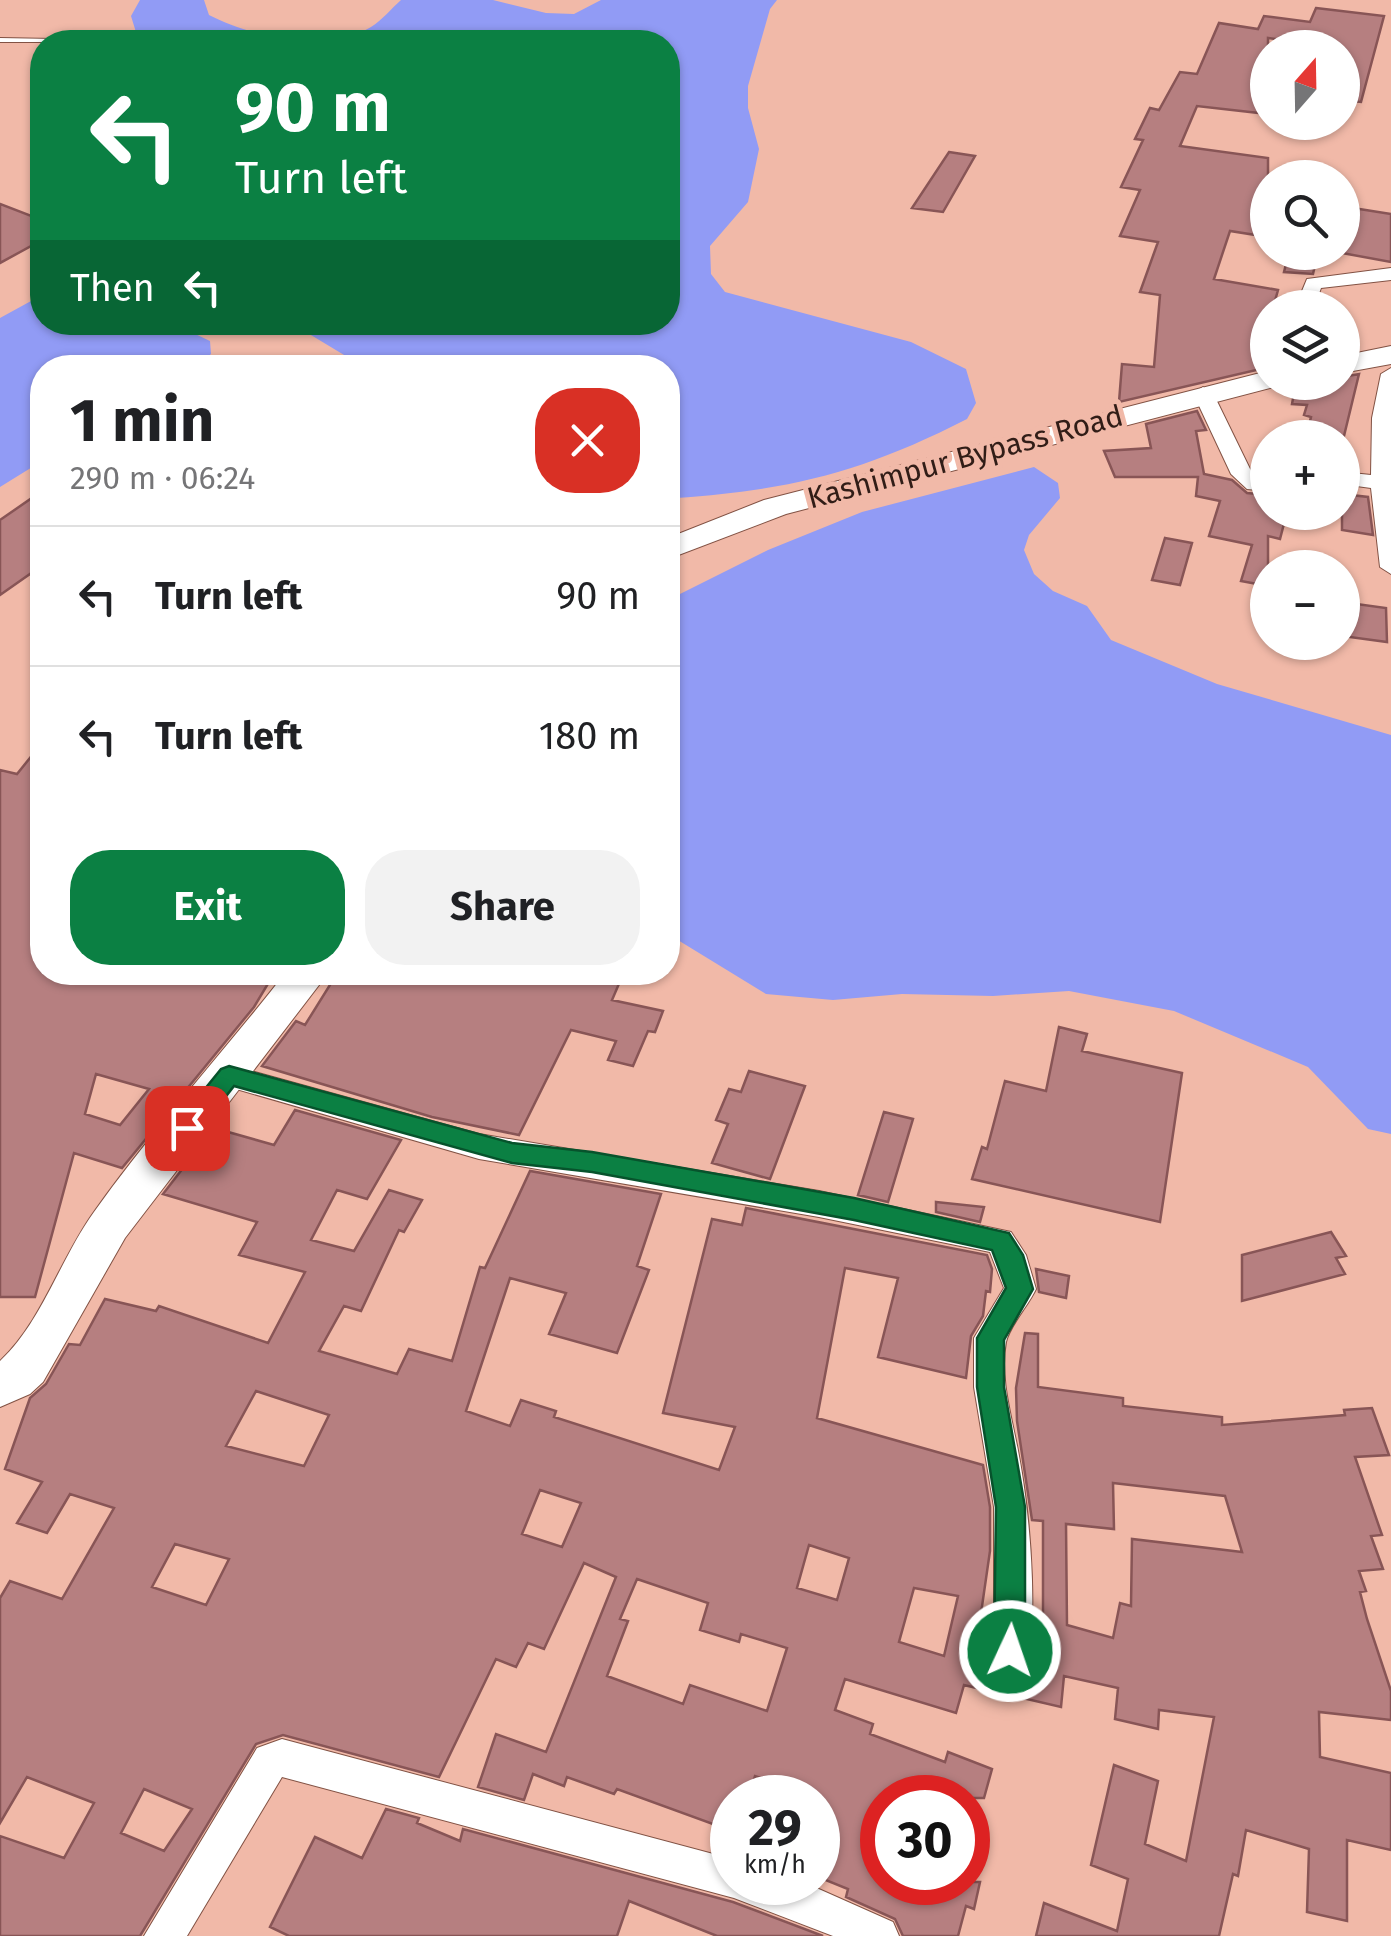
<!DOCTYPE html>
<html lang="en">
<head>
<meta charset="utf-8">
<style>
  body { margin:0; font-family:"Fira Sans",sans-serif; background:#f2f2f2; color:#202124; height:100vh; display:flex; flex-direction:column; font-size:38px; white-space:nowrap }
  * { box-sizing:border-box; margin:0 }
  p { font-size:32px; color:#757577 }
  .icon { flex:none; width:55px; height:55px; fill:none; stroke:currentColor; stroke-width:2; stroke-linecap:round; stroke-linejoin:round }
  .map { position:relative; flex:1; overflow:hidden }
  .side { position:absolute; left:30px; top:355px; width:650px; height:630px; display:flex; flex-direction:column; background:#fff; border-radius:40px; box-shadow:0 2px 8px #0004 }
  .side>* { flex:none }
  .top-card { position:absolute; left:30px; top:30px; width:650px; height:305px; border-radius:40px; box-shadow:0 2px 8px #0004; background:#0b8043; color:#fff; overflow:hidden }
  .needle { width:65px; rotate:20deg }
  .buttons { position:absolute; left:1250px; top:30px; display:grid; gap:20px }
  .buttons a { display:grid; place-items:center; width:110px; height:110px; border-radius:50%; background:#fff; box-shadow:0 2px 8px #0004; font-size:50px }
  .speed { position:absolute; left:710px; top:1775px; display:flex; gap:20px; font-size:50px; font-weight:700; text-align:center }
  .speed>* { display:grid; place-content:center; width:130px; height:130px; border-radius:50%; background:#fff; box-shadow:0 2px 8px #0004; line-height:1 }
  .speed small { font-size:25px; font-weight:400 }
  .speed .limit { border:15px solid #d22; background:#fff; color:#111 }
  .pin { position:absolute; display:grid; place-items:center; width:85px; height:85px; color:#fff; margin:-42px; border-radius:20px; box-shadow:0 5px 15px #0006 }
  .me { position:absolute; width:110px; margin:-55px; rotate:3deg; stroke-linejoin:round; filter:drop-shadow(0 0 8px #0008) }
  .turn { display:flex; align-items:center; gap:35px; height:210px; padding:0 40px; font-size:45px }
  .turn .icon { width:130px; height:130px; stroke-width:2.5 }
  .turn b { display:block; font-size:70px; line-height:85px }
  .then { display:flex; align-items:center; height:95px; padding:0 40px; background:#0003; gap:20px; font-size:38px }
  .round { display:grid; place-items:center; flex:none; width:105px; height:105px; border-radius:40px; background:#f2f2f2 }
  .headline { display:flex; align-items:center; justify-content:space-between; height:170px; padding:0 40px }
  h1 { font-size:60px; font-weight:700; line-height:75px }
  .action { display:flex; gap:20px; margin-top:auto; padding:20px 40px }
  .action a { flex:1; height:115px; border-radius:40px; background:#0b8043; color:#fff; font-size:40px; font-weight:700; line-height:115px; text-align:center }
  .action a+a { background:#f2f2f2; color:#202124 }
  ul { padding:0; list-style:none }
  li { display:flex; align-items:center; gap:30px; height:140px; padding:0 40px; border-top:2px solid #e0e0e0 }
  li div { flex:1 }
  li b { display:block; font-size:38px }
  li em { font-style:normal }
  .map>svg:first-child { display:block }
  .water { fill:#919bf5 }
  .building { fill:#b67f80; stroke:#885556; stroke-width:2.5; fill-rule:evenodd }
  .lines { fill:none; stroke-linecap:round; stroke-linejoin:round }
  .service-casing { stroke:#825244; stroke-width:2 }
  .minor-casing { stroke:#825244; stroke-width:2 }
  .secondary-casing { stroke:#825244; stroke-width:2 }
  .service { fill:#fff; fill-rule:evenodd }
  .minor { fill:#fff; fill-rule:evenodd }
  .secondary { fill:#fff; fill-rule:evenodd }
  .route { fill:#0b8043; stroke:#07532c; stroke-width:2.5 }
  .labels { text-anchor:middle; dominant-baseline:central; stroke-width:10; stroke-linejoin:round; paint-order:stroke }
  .far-street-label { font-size:30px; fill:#311d17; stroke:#f1b9a8 }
</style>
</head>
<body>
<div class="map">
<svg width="1391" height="1936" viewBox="0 0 1391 1936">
  <rect width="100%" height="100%" fill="#f1b9a8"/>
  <path class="water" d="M140,0H204L209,15C253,37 325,55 371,27C382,20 392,8 401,0H493L546,13L574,14L601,0H777L770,9L748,86V108L759,149L748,202L710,246L711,274L725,292L911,342L966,369L976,403L967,419C863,472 792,490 676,498L668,496V368L364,367L291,323L668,322V42H139L131,16Z
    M42,295V322L172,323L210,341L211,354L195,367L42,368V461L0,487V318Z
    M1034,467L1058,483L1060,498L1029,535L1024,550L1034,574L1053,591L1087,606L1111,640L1217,684L1391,735V1134L1368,1129L1308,1067L1174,1011L1069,991L993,996L902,994L833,1000L766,994L668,934V600L768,550L862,512Z"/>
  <path class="building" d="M1316,8L1384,16L1361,102L1342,100V48L1268,38V114L1197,106L1180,146L1268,158V237L1230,231L1214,279L1278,290L1273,308H1268L1265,368L1119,402L1122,364L1154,367L1160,295L1140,292L1158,242L1120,236L1140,190L1121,187L1143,140L1135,139L1150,108L1159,110L1180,72L1197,74L1219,23L1258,29L1264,16L1310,22Z
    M949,152L975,156L943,212L912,208Z
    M0,204L42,220V240L0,263Z
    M1353,208L1391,214V262L1342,253Z
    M1289,252H1318L1313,274L1284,272Z
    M1359,374L1343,440L1307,433L1311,417L1304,415L1307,405L1292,404L1296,382H1342V377Z
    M1197,411L1206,430L1196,431L1204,474L1232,480L1247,493L1268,495V512H1287L1280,539L1268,536V586L1241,581L1252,545L1209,536L1220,501L1196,496L1198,477H1115L1104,451L1151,448L1146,424Z
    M42,491V579L30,574L0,595V520Z
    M1342,494L1368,497L1373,535L1342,530Z
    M1165,538L1192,543L1180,585L1152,580Z
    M1342,602L1386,608L1387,642L1342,636Z
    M42,743V972H275L254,1007L122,1168L74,1153L35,1297H0V770L17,774ZM96,1074L149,1089L120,1125L85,1114Z
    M338,972H624L612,1000L663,1011L655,1032L648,1031L633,1066L608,1060L616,1041L571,1030L519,1135L432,1117L262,1066L296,1021L305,1025Z
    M1059,1027L1087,1034L1082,1051L1182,1073L1160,1222L972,1179L982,1147L987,1149L1005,1081L1046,1091Z
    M749,1071L805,1086L770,1179L712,1163L728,1124L716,1120L729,1089L741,1092Z
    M295,1110L401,1140L367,1199L337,1190L311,1240L354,1251L389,1190L422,1200L404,1232L399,1230L361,1311L344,1306L319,1351L397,1374L409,1349L452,1361L480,1267L485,1268L530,1171L661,1194L637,1266L649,1270L617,1353L549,1334L566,1293L510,1278L466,1411L510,1426L521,1400L556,1411L554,1417L719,1470L735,1427L663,1413L712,1219L742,1225L746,1208L987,1255L992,1269L990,1292L986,1291L983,1316L971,1336L966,1378L878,1357L898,1278L845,1268L817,1418L983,1465L990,1507V1551L979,1627L990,1630L985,1679L989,1691L964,1685L956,1713L845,1679L835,1710L873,1724L870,1734L945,1762L948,1752L992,1769L984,1798H882V1882H980L974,1909L966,1906L958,1936H903L895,1919L846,1897L848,1889L818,1877V1798L755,1776L748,1798H732V1831L617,1789L614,1794L567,1777L564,1786L533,1774L524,1800L478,1787L496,1734L546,1752L616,1577L584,1563L544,1649L528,1643L516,1667L496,1659L439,1777L283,1735L256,1744L140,1936H0V1836L64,1858L94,1803L27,1777L0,1823V1598L10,1581L62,1599L114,1508L70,1494L47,1533L17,1523L42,1482L5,1469L30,1398L46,1384L69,1344L80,1345L105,1299L156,1311L159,1306L268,1343L305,1272L239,1255L257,1222L163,1194L214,1128L274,1145ZM256,1391L329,1415L304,1466L226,1446ZM540,1490L581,1503L562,1547L522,1534ZM175,1544L229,1559L206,1605L152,1587ZM809,1545L849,1558L837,1600L797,1588ZM637,1579L708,1603L700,1630L739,1642L741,1634L787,1648L767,1711L690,1685L683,1704L607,1676L628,1621L620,1619ZM914,1588L958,1596L944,1656L899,1642ZM144,1789L192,1809L164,1851L121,1833Z
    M884,1112L913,1119L888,1202L858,1195Z
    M936,1202L984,1207L980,1222L936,1212Z
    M1331,1232L1346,1256L1336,1258L1345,1274L1242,1301V1255Z
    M1036,1269L1069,1276L1066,1298L1039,1292Z
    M1025,1333L1038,1334V1387L1123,1398V1406L1222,1417V1425L1345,1415L1344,1410L1372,1408L1389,1455L1355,1457L1382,1535L1371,1536L1383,1569L1359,1571L1366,1591L1360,1592L1367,1619L1391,1691V1720L1319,1712L1320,1757L1391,1773V1850L1347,1840V1921L1307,1912L1309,1849L1246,1830L1238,1876L1233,1874L1219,1936H1036L1044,1903L1117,1931L1128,1879L1091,1865L1114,1765L1158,1781L1145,1844L1186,1861L1214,1717L1159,1710L1158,1729L1115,1719L1118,1688L1064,1676L1061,1707L1018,1697L1024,1693L1030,1670L1036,1616L1043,1618V1521L1032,1520L1017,1421L1016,1388ZM1113,1483L1225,1496L1242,1552L1132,1539L1131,1606L1120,1603L1113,1638L1067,1625L1066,1524L1114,1529Z
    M386,1809L419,1818L417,1823L460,1841L463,1829L733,1902L823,1936H717L629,1901L617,1936H289L270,1927L315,1837L362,1858Z"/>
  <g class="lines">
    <defs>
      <path id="service" d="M0,38L108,40L112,42H0Z"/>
      <path id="minor" d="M1391,268V280L1321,288L1314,308H1295L1307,279Z
        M1391,368V574L1380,567L1371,488L1342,484V472L1371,475L1372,418L1381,374Z
        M1203,387L1213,393L1251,471L1268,479V491L1247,489L1231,474L1193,393Z
        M229,1065L479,1134L819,1191L1011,1232L1026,1255L1036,1289C1028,1306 1010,1325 1006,1342C999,1379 1013,1421 1019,1456C1030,1514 1042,1639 1020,1692L1007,1697L994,1692L989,1679L994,1624V1507L974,1387V1338L1004,1288L990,1252L819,1217L479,1159L219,1084L215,1076L219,1068Z
        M282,1739L732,1859V1882H803L893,1922L899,1936H833L734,1898L282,1777L187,1936H144L257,1748Z"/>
      <path id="secondary" d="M1391,346V364L1342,373V356Z
        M1268,371V382H1281L1278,386L786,514L668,559V538L764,500Z
        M286,972H329L125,1238L43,1382L30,1394L0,1407V1361C42,1322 60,1259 94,1212C153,1129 223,1053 286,972Z"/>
    </defs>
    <use href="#service" class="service-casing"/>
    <use href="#minor" class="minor-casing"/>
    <use href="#secondary" class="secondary-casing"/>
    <use href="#service" class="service"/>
    <use href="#minor" class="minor"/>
    <use href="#secondary" class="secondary"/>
  </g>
  <path class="route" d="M229,1066L512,1143L592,1152L854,1198L1009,1233L1023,1255L1033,1289L1004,1340V1387L1025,1507V1651L1020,1662L1010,1666L999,1662L994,1651L996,1507L977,1387V1338L1006,1288L992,1250L854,1220L592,1172L512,1163L234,1086L196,1135H179L175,1128L179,1121L221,1069Z"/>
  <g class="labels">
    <g class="far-street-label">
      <text transform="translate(965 457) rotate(-15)">Kashimpur Bypass Road</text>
    </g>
  </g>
</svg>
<div class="buttons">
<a><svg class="needle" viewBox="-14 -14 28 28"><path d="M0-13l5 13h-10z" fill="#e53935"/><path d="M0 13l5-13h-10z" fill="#757577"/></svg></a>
<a><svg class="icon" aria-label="search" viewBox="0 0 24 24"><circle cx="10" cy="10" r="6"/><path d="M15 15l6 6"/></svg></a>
<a><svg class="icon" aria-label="layers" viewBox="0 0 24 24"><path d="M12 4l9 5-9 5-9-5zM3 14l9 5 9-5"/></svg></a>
<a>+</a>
<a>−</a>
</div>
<div class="speed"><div>29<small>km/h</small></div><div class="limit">30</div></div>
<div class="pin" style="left:187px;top:1128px;background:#d93025"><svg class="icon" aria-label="arrive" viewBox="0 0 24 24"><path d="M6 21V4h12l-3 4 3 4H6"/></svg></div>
<svg class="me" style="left:1010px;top:1651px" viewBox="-20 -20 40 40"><circle r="17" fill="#0b8043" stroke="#fff" stroke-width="3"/><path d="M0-11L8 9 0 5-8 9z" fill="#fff"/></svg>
<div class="top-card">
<div class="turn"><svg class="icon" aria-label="left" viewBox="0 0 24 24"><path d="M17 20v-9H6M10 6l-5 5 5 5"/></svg><div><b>90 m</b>Turn left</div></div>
<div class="then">Then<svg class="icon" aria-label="left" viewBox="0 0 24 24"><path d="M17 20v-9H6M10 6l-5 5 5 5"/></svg></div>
</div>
<section class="side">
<div class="headline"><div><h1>1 min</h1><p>290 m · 06:24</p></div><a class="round" style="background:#d93025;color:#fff"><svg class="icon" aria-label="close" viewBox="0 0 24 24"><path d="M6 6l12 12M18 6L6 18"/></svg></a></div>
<ul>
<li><svg class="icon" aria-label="left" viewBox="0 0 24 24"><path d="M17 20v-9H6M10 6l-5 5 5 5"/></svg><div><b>Turn left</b></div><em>90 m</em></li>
<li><svg class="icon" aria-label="left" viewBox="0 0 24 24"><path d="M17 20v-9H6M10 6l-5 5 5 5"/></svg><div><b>Turn left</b></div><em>180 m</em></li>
</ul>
<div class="action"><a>Exit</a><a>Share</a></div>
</section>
</div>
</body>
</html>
